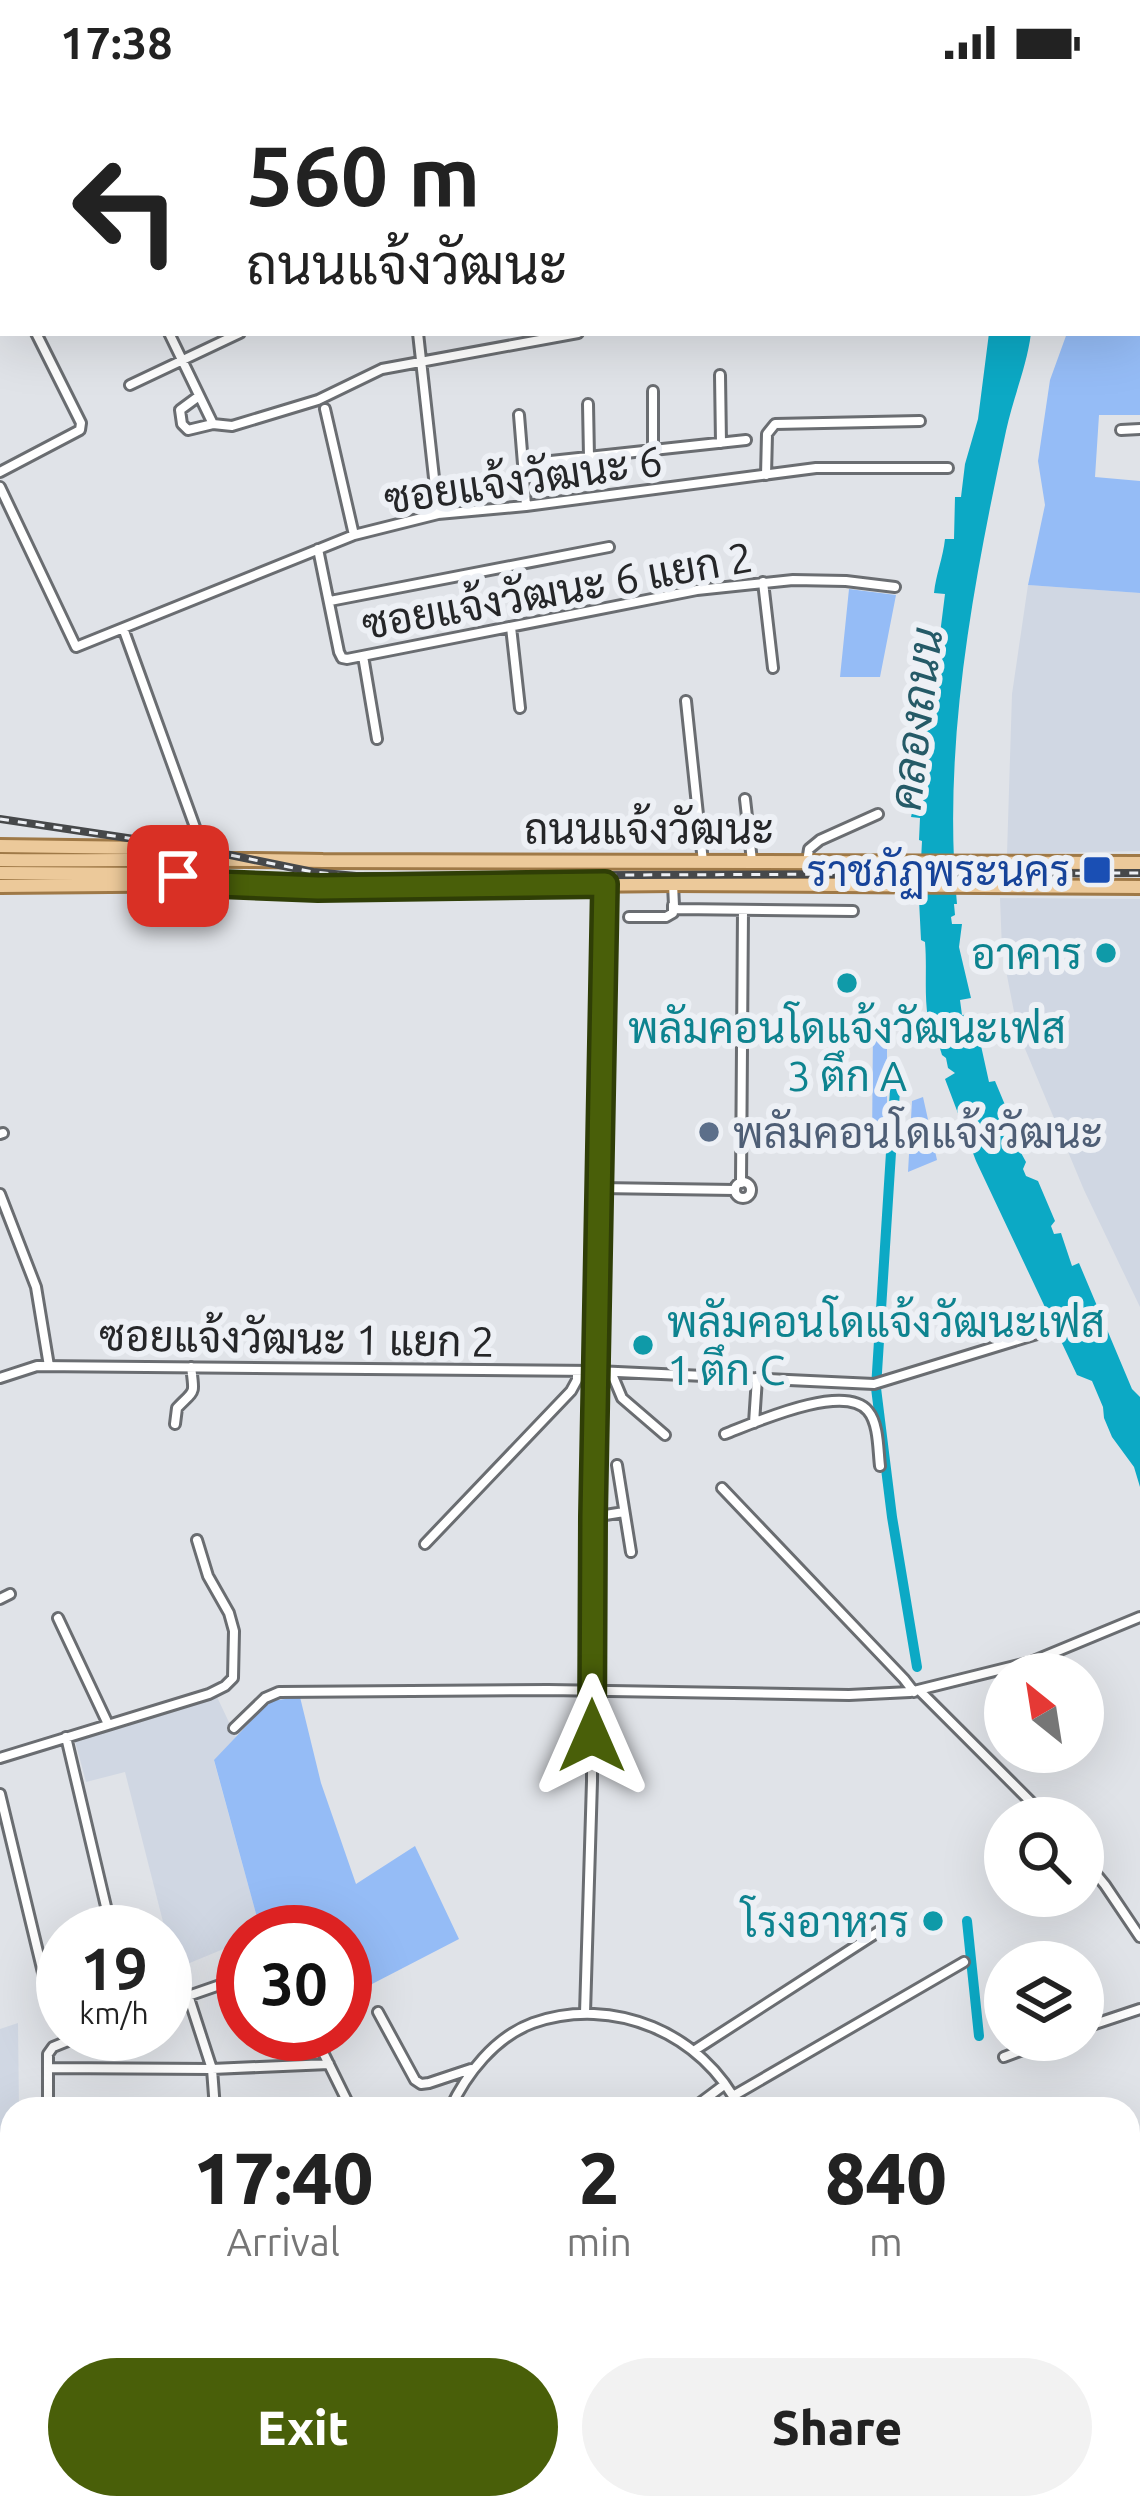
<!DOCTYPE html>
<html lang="en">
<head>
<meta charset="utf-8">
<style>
  body { margin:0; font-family:Ubuntu,Sarabun,sans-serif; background:#f2f2f2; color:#222; height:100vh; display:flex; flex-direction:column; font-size:45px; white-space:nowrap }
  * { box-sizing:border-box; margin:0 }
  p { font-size:39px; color:#767676 }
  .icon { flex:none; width:66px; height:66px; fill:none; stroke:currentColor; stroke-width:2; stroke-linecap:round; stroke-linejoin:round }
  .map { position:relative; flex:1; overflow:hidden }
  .drawer { position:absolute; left:0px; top:2013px; width:1140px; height:423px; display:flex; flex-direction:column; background:#fff; border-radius:36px 36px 0 0; box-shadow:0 12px 48px #0002 }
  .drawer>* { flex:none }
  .banner { position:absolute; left:0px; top:0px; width:1140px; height:252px; box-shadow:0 12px 48px #0002; background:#fff; color:#222; overflow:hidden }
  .needle { width:78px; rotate:330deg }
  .fabs { position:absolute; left:984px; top:1569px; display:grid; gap:24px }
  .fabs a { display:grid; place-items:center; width:120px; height:120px; border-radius:50%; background:#fff; box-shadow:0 12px 48px #0002; font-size:60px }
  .speed { position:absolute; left:36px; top:1821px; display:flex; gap:24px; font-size:60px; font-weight:700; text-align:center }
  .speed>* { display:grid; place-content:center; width:156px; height:156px; border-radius:50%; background:#fff; box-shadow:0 12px 48px #0002; line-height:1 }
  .speed small { font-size:30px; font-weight:400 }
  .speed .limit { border:18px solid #d22; background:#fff; color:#111 }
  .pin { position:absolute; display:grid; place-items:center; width:102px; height:102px; color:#fff; margin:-51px; border-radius:24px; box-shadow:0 6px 18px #0006 }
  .me { position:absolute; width:132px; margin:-66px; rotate:0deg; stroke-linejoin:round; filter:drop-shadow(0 0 9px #0008) }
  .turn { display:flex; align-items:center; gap:42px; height:252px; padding:0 48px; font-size:54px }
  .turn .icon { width:156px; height:156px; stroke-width:2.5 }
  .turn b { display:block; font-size:84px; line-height:102px }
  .eta { display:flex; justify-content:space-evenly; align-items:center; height:204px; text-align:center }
  .eta b { font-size:72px; font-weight:800; line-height:84px }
  .primary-button { display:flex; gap:24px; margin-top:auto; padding:24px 48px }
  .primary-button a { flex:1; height:138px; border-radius:72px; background:#495f09; color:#fff; font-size:48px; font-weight:800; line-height:138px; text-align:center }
  .primary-button a+a { background:#f2f2f2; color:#222 }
  .status { display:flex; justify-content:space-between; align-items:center; height:84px; padding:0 60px; background:#fff; direction:ltr }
  .status svg { height:33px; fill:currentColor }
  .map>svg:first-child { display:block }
  .built { fill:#d0d7e3 }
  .green { fill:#95bcf6 }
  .water { fill:#0ca9c5 }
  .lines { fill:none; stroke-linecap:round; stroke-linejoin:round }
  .canal { stroke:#0ca9c5; stroke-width:10 }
  .minor-casing { stroke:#6a6d71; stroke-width:14 }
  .primary-casing { stroke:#9f7947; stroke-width:18 }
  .minor { stroke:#fff; stroke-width:8 }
  .primary { stroke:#ecc99a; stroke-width:12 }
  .rail-casing { stroke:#46484a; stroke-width:8 }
  .rail { stroke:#edf0f5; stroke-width:3; stroke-dasharray:9; stroke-linecap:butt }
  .route-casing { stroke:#2f3e06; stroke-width:30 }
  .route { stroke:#495f09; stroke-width:21 }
  .transit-dot { fill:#1a4fb4; stroke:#edf0f5; stroke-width:4.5 }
  .culture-dot { fill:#0f9aa8; stroke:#edf0f5; stroke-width:4.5 }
  .service-dot { fill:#5c6f8a; stroke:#edf0f5; stroke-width:4.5 }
  .labels { text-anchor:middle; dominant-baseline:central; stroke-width:12; stroke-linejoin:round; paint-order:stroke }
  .street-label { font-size:42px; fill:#252628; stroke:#edf0f5 }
  .transit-label { font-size:42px; fill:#164399; stroke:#edf0f5; text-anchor:end }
  .culture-label { font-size:42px; fill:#0d838f; stroke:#edf0f5; text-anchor:end }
  .service-label { font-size:42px; fill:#4e5e75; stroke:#edf0f5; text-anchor:start }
  .water-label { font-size:45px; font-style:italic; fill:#255a67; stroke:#edf0f5 }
</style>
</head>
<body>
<div class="status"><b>17:38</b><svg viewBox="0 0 49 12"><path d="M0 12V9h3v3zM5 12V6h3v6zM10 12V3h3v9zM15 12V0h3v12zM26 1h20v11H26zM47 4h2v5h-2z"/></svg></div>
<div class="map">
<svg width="1140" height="2434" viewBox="0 0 1140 2434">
  <rect width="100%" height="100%" fill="#e0e3e8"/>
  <path class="built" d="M1028,501L1140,509V767L1007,770L1012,610Z
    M1000,814L1140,815V1223L1084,1106L1018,948L1002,866Z
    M217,1613L236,1653L214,1677L261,1848H243V1857L175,1885L125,1688L86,1698L75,1657Z
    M18,1939L19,2025H12V2206L0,2207V1945Z"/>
  <path class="green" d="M1137,206L1140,207V331H1099L1095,393L1140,397V509L1028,501L1045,421L1038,377L1050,296L1067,249H1137Z
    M849,505L896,511L880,593H840Z
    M873,944H887V1061H872Z
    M923,1013L937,1076L908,1088L912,1017Z
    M300,1613L321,1699L356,1800L415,1762L459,1855L345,1914V1848H298L294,1841L261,1848L214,1676L270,1617Z"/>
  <path class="water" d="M989,249H1031C1027,282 1013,314 1006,347C973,501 942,662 957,820H954L955,831L951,833L952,840H962L959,863L971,914L960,916L962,931L974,930L989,998L995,997L1023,1064L1020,1067L1026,1078L1023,1085L1026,1092L1038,1097L1055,1137L1051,1142L1054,1150L1061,1149L1072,1182L1079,1179L1132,1305L1140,1313V1403L1134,1383L1112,1353L1104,1334L1103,1323L1092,1297L1077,1291L976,1077L945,995L955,989L948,984L946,974L942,971L938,958H935C921,926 928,893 925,858L921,856L919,816L922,757L919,756L920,734L911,733L914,720L923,719L929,664L921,662L922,646H930V609L933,590L928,589L927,582L932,563L934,562L935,550H940L945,510L934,509C936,490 943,474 945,455H954L955,413H961L965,380L978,335Z"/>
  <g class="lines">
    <path class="canal" d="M896,990L876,1304L892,1433L917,1583
      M967,1837L979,1952
      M1015,2424L1016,2434
      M671,2434L696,2427L707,2434
      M796,2434L827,2424"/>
    <defs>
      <path id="minor" d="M131,0L132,3
        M228,0L229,3
        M348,0L350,3
        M702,0V3
        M245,3L252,0
        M464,3L472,0
        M0,30L3,29
        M0,176L3,182
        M1137,201H1140
        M169,249L213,340L232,342L318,316L382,285L578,249
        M418,249L438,430
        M720,291L721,359
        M130,301L240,249
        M653,307V366
        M199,312L180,326L182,340L188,346L213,340
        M588,320L589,373
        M325,325L354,451
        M519,331L523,380
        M1121,346L1140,345
        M0,388L80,346L81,339L36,249
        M766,391L767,350L775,340L920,337
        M0,403L76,563L354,451L438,430L526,422L816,384H948
        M526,422L523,380L746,356
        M318,465L339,568L342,574L347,575L697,506L793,496L846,497L895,503
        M763,498L773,584
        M330,517L609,463
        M511,543L520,624
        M123,544L204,768
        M363,572L377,655
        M686,617L703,778
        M745,715L752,777
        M807,778L809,765L820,756L878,730
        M673,800L674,822L677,825L853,827
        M629,833H666L673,829V821
        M0,1050L3,1049
        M735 1106a8 8 0 1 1 16 0a8 8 0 1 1-16 0Z
        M741,1099L743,826
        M599,1104L735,1106
        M0,1110L36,1203L49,1282
        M612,1290L622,1314L665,1351
        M0,1294L37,1282L596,1287L874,1300L1037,1250L1049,1242
        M754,1339L757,1294
        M175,1340L177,1324C195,1305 195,1312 191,1283
        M725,1350C754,1339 844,1298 868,1327C879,1340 878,1366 880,1382
        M617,1381L631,1468
        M722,1404L904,1595L914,1608
        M593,1433L624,1428
        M425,1460L571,1307L577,1296V1288
        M0,1515L10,1510
        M58,1534L108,1640
        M919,1606L1047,1734
        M234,1644L265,1614L279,1608L548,1606L849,1611L910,1608L1031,1578L1140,1533
        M66,1653L112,1848
        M0,1674L209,1610L225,1602L233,1594L234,1547L229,1529L208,1492L197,1456
        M0,1710L52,1926
        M1083,1774L1105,1801L1140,1853
        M165,1858H167
        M188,1911L212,1985L215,2025
        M165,1920L243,1893
        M378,1928L415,1996L421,2000L429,1999L471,1985
        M585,1929L592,1697L593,1433L605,800
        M1083,1944L1140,1925
        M314,1950L351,2025
        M695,1966L895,1837
        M1004,1973L1049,1956
        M48,1984L212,1985L329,1980
        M733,2012L964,1878
        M48,2025V1970L53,1963L85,1950
        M450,2025C466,1990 495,1953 533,1939C613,1911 703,1949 740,2025
        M692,2025L724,2001
        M1128,2095H1140
        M0,2414L12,2413
        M1128,2417L1140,2405
        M177,2424V2434
        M301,2424V2434
        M365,2424V2434
        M432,2424V2434
        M756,2424L757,2434
        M1082,2424L1092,2434
        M21,2434L22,2424
        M243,2434V2424
        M1109,2434L1120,2424"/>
      <path id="primary" d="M0,762L145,764L212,770
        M0,776C108,777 216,774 323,777L1140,779
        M0,789L155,790L194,795
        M0,802L219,800L318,804L673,800L1140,803"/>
    </defs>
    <use href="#minor" class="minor-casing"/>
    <use href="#primary" class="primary-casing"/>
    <use href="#minor" class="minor"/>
    <use href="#primary" class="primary"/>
    <defs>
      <path id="rail" d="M0,735L201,765L313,788L356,792L1140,789"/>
    </defs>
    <use href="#rail" class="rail-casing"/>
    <use href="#rail" class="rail"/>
  </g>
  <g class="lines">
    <defs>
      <path id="route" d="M178,792L219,800L318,804L605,800L593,1433L592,1652"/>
    </defs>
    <use href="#route" class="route-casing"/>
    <use href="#route" class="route"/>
  </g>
  <rect class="transit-dot" x="1082" y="771" width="30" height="30" rx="6"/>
  <g class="culture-dot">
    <circle cx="1106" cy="869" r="12"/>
    <circle cx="847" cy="899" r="12"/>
    <circle cx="643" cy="1261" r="12"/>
    <circle cx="933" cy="1837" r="12"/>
  </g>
  <circle class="service-dot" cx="709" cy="1048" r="12"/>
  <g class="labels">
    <g class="street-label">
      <text transform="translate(523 395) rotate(-8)">ซอยแจ้งวัฒนะ 6</text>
      <text transform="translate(557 506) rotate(-10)">ซอยแจ้งวัฒนะ 6 แยก 2</text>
      <text x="649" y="744">ถนนแจ้งวัฒนะ</text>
      <text transform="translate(297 1254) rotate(1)">ซอยแจ้งวัฒนะ 1 แยก 2</text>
    </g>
    <g class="transit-label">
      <text x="1070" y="786">ราชภัฏพระนคร</text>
    </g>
    <g class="culture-label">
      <text x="1082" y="869">อาคาร</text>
      <text x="847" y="943" text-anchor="middle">พลัมคอนโดแจ้งวัฒนะเฟส<tspan x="847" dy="48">3 ตึก A</tspan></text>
      <text x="667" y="1237" text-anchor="start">พลัมคอนโดแจ้งวัฒนะเฟส<tspan x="667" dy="48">1 ตึก C</tspan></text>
      <text x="909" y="1837">โรงอาหาร</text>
    </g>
    <g class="service-label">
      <text x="733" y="1048">พลัมคอนโดแจ้งวัฒนะ</text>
    </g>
    <g class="water-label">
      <text transform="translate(915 635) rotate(-83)">คลองถนน</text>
    </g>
  </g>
</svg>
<div class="fabs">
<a><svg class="needle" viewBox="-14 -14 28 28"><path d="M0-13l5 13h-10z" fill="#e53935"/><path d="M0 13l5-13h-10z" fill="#767676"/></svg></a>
<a><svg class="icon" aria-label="search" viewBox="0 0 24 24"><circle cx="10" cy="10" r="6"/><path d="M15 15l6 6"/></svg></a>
<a><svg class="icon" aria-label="layers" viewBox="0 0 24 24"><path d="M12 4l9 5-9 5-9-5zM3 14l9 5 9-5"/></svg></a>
</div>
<div class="speed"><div>19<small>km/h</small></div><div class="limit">30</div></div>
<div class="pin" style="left:178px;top:792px;background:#d93025"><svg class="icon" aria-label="arrive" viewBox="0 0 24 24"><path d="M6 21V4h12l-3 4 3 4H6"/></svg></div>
<svg class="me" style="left:592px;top:1652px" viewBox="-20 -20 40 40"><path d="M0-17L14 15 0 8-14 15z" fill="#495f09" stroke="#fff" stroke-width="4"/></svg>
<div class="banner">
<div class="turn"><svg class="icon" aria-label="left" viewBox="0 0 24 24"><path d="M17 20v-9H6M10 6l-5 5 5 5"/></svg><div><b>560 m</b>ถนนแจ้งวัฒนะ</div></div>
</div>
<section class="drawer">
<div class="eta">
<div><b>17:40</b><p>Arrival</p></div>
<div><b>2</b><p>min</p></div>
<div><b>840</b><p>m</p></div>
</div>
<div class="primary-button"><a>Exit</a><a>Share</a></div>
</section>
</div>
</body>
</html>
